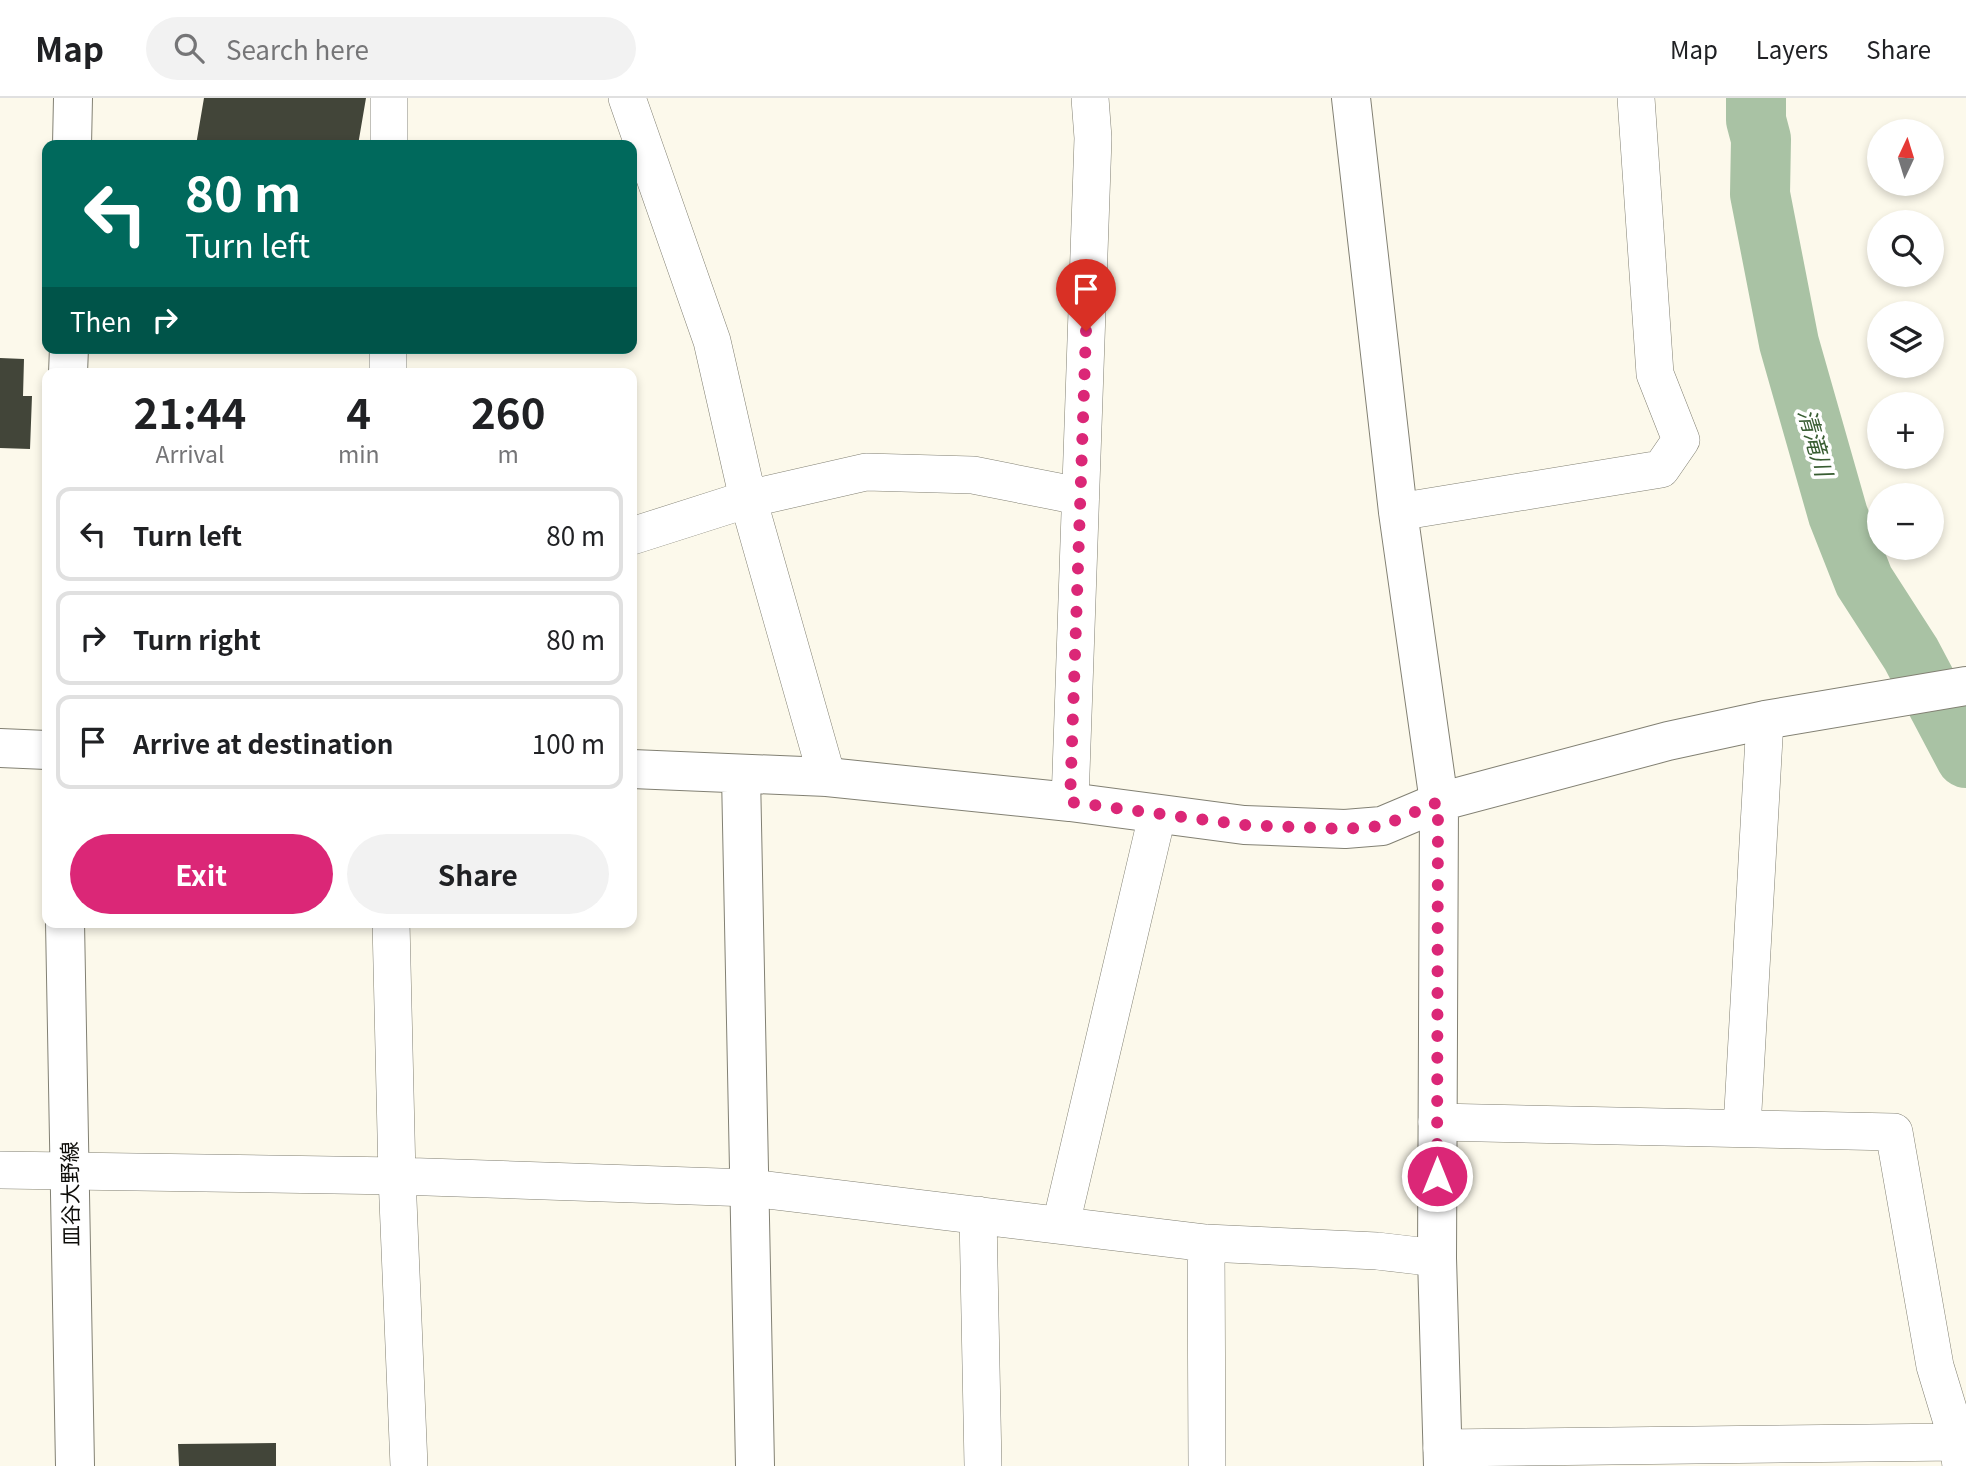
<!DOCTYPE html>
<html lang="en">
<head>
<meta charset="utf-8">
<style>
  body { margin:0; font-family:Georgia,"Noto Sans JP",serif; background:#f2f2f2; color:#202124; height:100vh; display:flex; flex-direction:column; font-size:26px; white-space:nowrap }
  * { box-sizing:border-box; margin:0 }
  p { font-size:23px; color:#757577 }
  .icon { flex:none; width:38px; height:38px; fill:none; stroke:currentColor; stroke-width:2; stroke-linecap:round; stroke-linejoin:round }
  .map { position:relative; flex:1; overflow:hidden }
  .side { position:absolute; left:42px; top:270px; width:595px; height:560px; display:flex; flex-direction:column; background:#fff; border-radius:14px; box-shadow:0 4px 10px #0003 }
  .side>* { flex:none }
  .guide { position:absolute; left:42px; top:42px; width:595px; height:214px; border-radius:14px; box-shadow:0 4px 10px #0003; background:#00695c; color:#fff; overflow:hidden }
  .needle { width:46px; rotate:4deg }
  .buttons { position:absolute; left:1867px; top:21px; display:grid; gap:14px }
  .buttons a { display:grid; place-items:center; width:77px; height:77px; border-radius:50%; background:#fff; box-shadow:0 4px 10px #0003; font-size:35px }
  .pin { position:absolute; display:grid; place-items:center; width:60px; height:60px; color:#fff; margin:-72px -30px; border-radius:50% 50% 50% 0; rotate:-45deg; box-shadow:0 0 7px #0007 }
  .pin .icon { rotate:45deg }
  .me { position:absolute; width:77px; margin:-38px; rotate:0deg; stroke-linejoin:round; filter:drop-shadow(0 0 5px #0008) }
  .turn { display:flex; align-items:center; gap:24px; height:147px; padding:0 28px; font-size:32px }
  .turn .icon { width:91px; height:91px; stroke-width:2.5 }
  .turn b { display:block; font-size:49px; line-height:60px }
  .then { display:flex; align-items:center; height:66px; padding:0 28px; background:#0003; gap:14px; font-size:26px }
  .eta { display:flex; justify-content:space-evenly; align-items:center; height:119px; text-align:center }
  .eta b { font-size:42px; font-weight:700; line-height:49px }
  .button { display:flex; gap:14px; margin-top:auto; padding:14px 28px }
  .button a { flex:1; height:80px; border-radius:42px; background:#db2777; color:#fff; font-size:28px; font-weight:700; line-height:80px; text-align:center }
  .button a+a { background:#f2f2f2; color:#202124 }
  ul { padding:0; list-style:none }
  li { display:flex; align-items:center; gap:21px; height:94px; margin:0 14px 10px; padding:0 14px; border:4px solid #e0e0e0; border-radius:14px }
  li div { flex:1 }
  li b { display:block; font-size:26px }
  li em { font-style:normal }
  header { display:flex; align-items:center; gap:42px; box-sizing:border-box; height:98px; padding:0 35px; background:#fff; border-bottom:2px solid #e0e0e0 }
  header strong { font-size:33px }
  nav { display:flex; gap:38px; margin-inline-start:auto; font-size:24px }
  .search { width:490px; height:63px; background:#f2f2f2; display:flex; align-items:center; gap:18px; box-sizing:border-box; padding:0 24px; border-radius:38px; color:#757577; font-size:26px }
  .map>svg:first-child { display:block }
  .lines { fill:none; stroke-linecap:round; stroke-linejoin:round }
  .river { stroke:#a9c2a4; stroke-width:60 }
  .building { fill:#424539 }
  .street-casing { stroke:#828073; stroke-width:38 }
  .secondary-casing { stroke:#828073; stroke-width:40 }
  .street { stroke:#fff; stroke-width:37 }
  .secondary { stroke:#fff; stroke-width:38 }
  .route { stroke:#db2777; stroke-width:12; stroke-dasharray:0 21.6 }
  .labels { text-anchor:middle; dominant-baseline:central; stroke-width:7; stroke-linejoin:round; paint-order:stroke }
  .street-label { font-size:21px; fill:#0e0d09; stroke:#fff }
  .water-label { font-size:23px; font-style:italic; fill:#385d32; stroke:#fff }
</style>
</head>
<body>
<header>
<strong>Map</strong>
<div class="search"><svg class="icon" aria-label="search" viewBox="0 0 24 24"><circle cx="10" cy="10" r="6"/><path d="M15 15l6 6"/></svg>Search here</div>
<nav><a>Map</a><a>Layers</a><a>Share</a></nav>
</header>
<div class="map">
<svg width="1966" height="1368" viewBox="0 0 1966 1368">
  <rect width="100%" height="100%" fill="#fcf9eb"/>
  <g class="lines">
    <path class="river" d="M1756,0V22L1761,41L1760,96L1789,245L1838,417L1864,483L1911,556L1966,660"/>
  </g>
  <path class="building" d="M204,0H366L358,47H196Z
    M0,260L24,261L23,298H32L30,351L0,350Z
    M276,1345V1368H179L178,1346Z"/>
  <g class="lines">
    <defs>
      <path id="street" d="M627,0L712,243L748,401L827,679
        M389,47V0
        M388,275V250
        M1398,414L1661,371L1681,342L1655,276L1636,0
        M632,438L748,401L866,374L973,377L1079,398
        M1070,704L1093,40L1090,0
        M391,824L397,1078L409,1368
        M1437,1024L1894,1034L1935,1268L1958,1344L1961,1368
        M1742,1030L1765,622
        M0,1072L397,1078L750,1090L1206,1145L1377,1153L1437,1160
        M978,1117L983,1368
        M1061,1126L1157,718
        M1206,1145L1207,1368
        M1442,1350L1958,1344"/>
      <path id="secondary" d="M1351,0L1398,414L1439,704L1437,1160L1443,1368
        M72,47L73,0
        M68,275L69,250
        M0,650L47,652
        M632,671L827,679L1070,704L1244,727L1345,731L1382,728L1439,704L1668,643L1765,622L1966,588
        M741,677L755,1368
        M65,824L75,1368"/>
    </defs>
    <use href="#street" class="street-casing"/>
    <use href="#secondary" class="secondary-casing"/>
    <use href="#street" class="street"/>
    <use href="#secondary" class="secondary"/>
  </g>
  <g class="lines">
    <path class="route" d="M1086,233L1070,704L1244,727L1345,731L1382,728L1438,704L1437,1078"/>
  </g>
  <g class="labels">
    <g class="street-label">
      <text transform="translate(69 1096) rotate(-91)">皿谷大野線</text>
    </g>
    <g class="water-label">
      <text transform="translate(1817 344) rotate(74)">清滝川</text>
    </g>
  </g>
</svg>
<div class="buttons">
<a><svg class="needle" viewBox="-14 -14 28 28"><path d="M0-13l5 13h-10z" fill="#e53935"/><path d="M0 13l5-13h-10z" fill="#757577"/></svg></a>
<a><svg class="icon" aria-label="search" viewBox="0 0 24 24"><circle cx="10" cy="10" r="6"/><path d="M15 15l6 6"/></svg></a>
<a><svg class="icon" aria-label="layers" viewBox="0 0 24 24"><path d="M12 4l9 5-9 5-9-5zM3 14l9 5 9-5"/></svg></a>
<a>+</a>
<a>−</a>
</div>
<div class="pin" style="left:1086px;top:233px;background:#d93025"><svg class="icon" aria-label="arrive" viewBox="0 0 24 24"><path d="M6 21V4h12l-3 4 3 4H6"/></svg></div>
<svg class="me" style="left:1437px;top:1078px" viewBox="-20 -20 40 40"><circle r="17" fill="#db2777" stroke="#fff" stroke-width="3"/><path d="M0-11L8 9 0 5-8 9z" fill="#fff"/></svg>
<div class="guide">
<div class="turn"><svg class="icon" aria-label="left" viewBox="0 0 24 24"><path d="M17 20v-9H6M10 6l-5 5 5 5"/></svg><div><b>80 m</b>Turn left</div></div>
<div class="then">Then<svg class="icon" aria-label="right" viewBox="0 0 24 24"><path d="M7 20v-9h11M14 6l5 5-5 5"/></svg></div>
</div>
<section class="side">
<div class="eta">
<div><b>21:44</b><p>Arrival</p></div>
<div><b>4</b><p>min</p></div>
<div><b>260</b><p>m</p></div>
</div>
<ul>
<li><svg class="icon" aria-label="left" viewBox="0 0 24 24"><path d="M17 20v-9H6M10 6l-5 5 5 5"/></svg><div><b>Turn left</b></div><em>80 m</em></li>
<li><svg class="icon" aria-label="right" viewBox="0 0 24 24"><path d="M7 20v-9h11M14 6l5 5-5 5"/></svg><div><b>Turn right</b></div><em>80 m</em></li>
<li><svg class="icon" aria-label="arrive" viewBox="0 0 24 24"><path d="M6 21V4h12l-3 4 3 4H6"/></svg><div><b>Arrive at destination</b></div><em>100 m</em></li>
</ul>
<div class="button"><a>Exit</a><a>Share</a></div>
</section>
</div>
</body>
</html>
